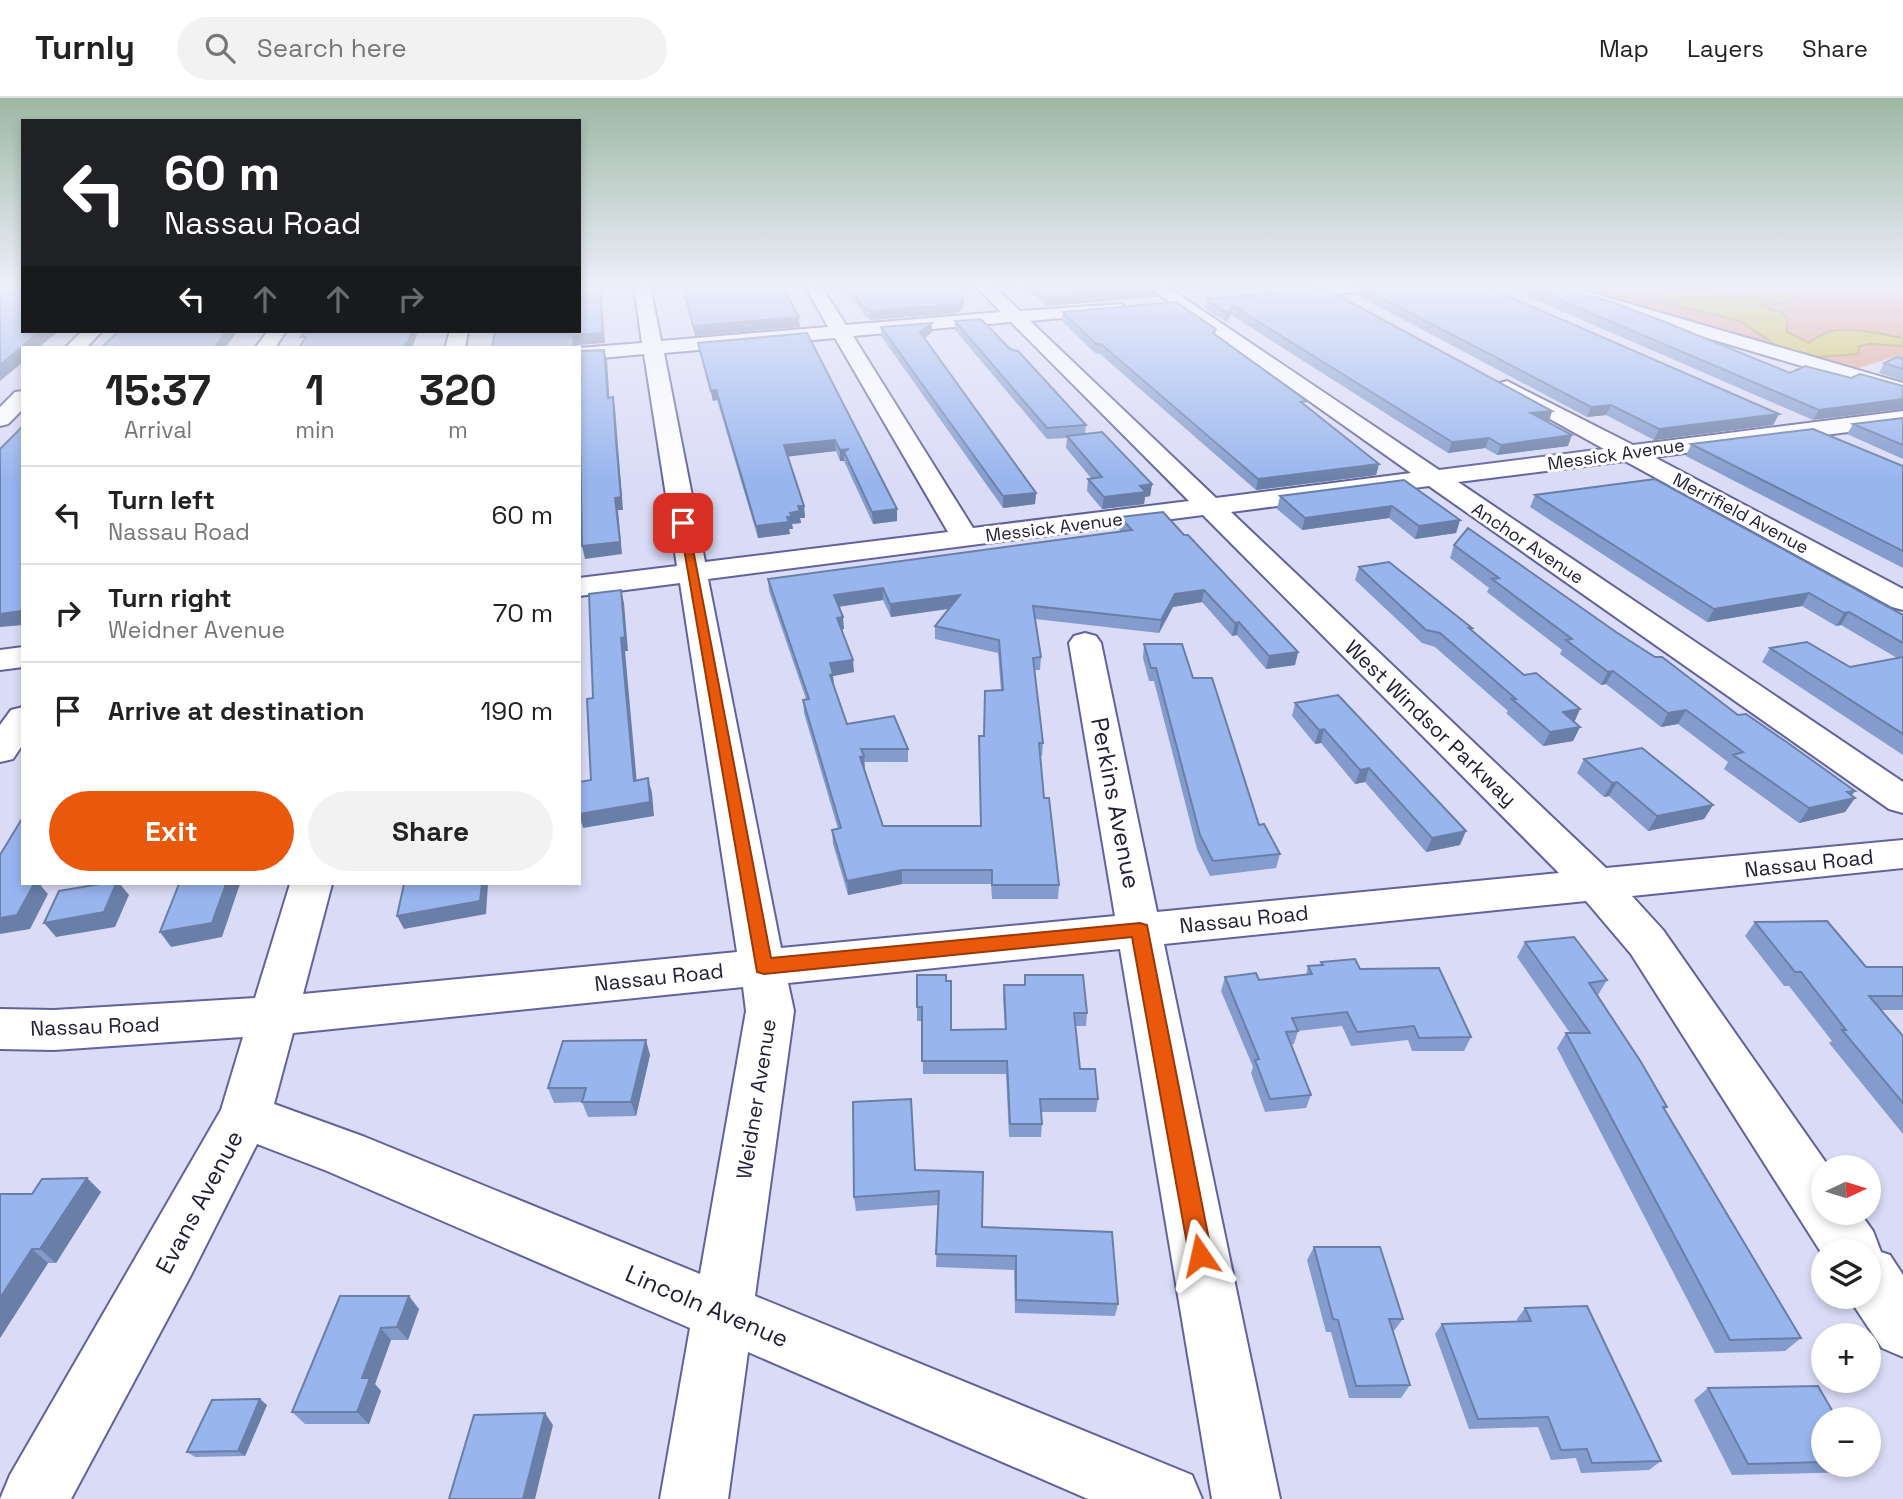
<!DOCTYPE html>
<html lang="en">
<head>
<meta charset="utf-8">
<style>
  body { margin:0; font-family:"Space Grotesk",sans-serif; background:#f2f2f2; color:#222; height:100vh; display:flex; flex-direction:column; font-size:26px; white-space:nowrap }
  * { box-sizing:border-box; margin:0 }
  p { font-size:23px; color:#767676 }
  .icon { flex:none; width:38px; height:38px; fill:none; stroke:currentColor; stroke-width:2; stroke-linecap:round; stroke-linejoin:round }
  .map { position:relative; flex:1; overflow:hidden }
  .drawer { position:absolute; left:21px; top:248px; width:560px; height:539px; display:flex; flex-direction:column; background:#fff; border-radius:0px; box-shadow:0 4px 10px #0003 }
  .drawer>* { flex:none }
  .top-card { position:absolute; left:21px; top:21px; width:560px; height:214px; border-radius:0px; box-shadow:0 4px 10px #0003; background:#202124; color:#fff; overflow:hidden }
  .needle { width:46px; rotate:86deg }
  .buttons { position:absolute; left:1811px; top:1057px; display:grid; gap:14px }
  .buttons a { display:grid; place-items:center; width:70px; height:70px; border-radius:50%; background:#fff; box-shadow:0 4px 10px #0003; font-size:35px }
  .pin { position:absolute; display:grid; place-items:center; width:60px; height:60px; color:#fff; margin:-30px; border-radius:14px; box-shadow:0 4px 10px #0006 }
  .me { position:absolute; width:77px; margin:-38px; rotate:349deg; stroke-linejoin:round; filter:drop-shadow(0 0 5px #0008) }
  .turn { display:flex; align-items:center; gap:24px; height:147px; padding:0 28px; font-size:32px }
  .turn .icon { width:91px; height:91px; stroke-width:2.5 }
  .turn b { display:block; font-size:49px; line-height:60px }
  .lanes { display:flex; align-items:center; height:66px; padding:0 28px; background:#0003; justify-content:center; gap:35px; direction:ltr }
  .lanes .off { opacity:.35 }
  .eta { display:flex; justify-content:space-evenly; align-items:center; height:119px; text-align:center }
  .eta b { font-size:42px; font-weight:700; line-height:49px }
  .cta { display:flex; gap:14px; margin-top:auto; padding:14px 28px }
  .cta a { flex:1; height:80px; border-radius:42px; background:#ea580c; color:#fff; font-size:28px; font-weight:700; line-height:80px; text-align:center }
  .cta a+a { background:#f2f2f2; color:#222 }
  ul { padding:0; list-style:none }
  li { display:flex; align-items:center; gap:21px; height:98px; padding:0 28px; border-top:2px solid #e0e0e0 }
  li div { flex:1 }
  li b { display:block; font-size:26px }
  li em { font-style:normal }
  header { display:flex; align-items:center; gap:42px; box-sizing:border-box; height:98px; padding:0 35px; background:#fff; border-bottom:2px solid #e0e0e0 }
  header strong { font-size:33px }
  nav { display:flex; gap:38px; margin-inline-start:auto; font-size:24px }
  .search { width:490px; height:63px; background:#f2f2f2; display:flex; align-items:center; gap:18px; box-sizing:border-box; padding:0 24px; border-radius:38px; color:#767676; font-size:26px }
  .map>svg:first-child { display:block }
  .green { fill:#e19b7e }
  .water { fill:#cebf3e; stroke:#9a8f3c; stroke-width:2 }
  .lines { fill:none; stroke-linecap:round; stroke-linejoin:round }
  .minor-casing { stroke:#62629d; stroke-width:4 }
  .minor { fill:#fff; fill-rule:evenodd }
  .wall { fill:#839ccd; fill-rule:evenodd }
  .shaded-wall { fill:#6a7fa7 }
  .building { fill:#98b5ee; stroke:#6a7fa7; stroke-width:2; fill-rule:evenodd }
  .route { fill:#ea580c; stroke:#983908; stroke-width:2 }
  .labels { text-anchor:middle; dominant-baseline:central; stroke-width:6; stroke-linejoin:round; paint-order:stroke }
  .far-street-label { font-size:18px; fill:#202038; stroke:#fff }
  .street-label { font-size:21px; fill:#202038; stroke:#fff }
  .near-street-label { font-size:24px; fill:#202038; stroke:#fff }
</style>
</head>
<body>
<header>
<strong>Turnly</strong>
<div class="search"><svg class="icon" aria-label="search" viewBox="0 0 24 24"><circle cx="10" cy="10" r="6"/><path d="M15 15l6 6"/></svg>Search here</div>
<nav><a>Map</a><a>Layers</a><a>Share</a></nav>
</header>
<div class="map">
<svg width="1903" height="1401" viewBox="0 0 1903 1401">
  <rect width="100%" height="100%" fill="#dadbf6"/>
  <path class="green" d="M1578,188H1750L1753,191L1750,195H1723L1660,204L1740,223L1776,247L1857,256L1858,248L1870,246L1903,248V261L1894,259L1855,271L1804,259Z
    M1781,188H1903V240C1874,235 1833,222 1809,245L1787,234V220L1780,214L1756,208L1791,204L1788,191Z"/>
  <path class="water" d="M1750,188C1769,188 1782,183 1795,200L1791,204L1759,208L1780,214L1787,220V234L1809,245C1833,222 1873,235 1903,240V248L1870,246L1859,248L1858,256L1819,259L1791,252L1776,247L1740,223L1660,204L1657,196L1678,192L1742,196L1750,195L1753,191Z"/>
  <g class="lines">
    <defs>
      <path id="minor" d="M634,188H650L661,243L828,229L805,188H821L846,227L1001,214L976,188H994L1020,213L1122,206L1125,210L1122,214L1116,215L1030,223L1216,400L1411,375L1147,188H1166L1439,372L1604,351L1500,293L1496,289L1500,285L1507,283L1633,347L1903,313V327L1654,359L1903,491V512L1892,509L1625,363L1458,384L1903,684V715L1889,711L1429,388L1231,414L1606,770L1903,742V770L1632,798L1663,832L1829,1069H1824V1115H1860L1873,1133L1881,1154L1890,1157L1903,1177V1259L1882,1250L1848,1199H1869V1153H1824V1159L1631,856L1586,803L1164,846L1280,1401H1212L1120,851L788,885L794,913L755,1198L1192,1377L1202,1401H1088L748,1254L728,1401H660L690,1230L327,1073L257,1046L190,1179L71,1401H0L10,1377L221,1012L243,939L54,952L0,951V911L54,912L255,900L290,786H332L303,896L737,854L680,485L579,498V480L677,468L644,256L579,262L578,250L642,245ZM1011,224L1189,403L973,430L853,238ZM835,240L948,434L705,464L664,255ZM1203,417L1559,775L1157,814L1101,545L1096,538L1085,535L1074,538L1069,545L1115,818L781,850L708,481ZM743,889L746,913L700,1176L365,1039L274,1006L293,935Z
        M1313,188H1381L1373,193L1274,201L1265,196L1274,191Z
        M1543,188H1568L1903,285V298L1545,192Z
        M82,233H102L86,250H65Z
        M268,233H286L275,250H255Z
        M450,233H468L465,250H445Z
        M23,293V311L8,326L0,328V309L15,294Z
        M23,549V569L0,572V552Z
        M23,609V646L13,661L0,664V627L11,612Z"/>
    </defs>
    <use href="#minor" class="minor-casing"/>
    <use href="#minor" class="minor"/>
  </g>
  <path class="wall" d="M682,188H782L800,229L695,238Z
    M844,188H951L964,200L963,210L957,215L870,222L864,217Z
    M1022,188H1154L1156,199L1046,208Z
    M1170,188H1287L1184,196Z
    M1359,188L1779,316L1773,327L1654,342L1606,317L1587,319L1357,197Z
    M1504,188H1554L1790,275L1851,280L1813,322Z
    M1326,191L1552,313L1549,323L1547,324L1568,348L1497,357L1485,350L1448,355L1231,217L1226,224L1205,210L1206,201Z
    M1063,214L1216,231L1215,236L1379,366L1376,377L1256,392L1100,256L1095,255L1062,223Z
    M955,223L1010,251L1086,327L1085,336L1152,386L1150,398L1145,399L1144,406L1102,411L1087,393L1088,381H1092L1066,350L1067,340L1047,341L955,232Z
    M932,225V234L924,241L1036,395L1035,406L1003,410L881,238V229Z
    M807,235L897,423L873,426L844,363H840L836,353L787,358L804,408L805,420H800L801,425L792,426L793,431H789L790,436L758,440L717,302L713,303L700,255L698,245Z
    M1903,261V283L1879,275L1884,265Z
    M1903,320V361L1847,336L1853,326Z
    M1691,346L1903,368V470L1686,358Z
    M1404,382L1460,422L1456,435L1415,441L1389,420L1302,432L1277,411L1280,398Z
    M1535,397L1903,517V657L1762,564L1770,550L1850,569L1897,560L1841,527L1836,528L1802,508L1707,524L1530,409Z
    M1120,419L1184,437L1298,554L1295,567L1266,571L1237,537L1232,538L1202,504L1173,509L1159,535L1035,521L1041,559L1040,572H1035L1043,645L1042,658H1040L1044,700L1059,787L1058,801H992L991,786H902L848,797L833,746L832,732L838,731L804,615L803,602L806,601L769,493L768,481L1121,434L1119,431ZM883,502L891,519L949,511L935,528V541L998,555L1001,593L984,638H979L981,728H883L865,671L864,664H908V651L847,626L834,589L833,578L854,574L842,532L844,531L839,509Z
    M1454,447L1616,534L1738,617L1855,700L1845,714L1799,725L1724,671L1728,664L1678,626L1661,629L1606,586L1601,587L1560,556L1562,552L1487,494L1489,490L1450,460Z
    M1359,469L1472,530L1471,532L1524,577L1580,611L1574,624L1580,629L1573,643L1543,648L1506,615L1508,613L1435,549L1422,545L1355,482Z
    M1144,546L1193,580L1259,727L1280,756L1276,770L1210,778L1197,751L1154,583H1149L1143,560Z
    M1295,605L1460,747L1426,754L1365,684L1355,686L1321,645L1315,646L1292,618Z
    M1584,661L1713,707L1704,721L1648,733L1609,698L1604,699L1577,675Z
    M1755,824L1866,869H1903V912H1881L1903,938V1036L1829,945L1832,943L1789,888H1784L1745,838Z
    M1525,844L1607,882L1598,897L1667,1009L1665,1011L1801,1240L1785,1253L1715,1255L1557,950L1566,935H1570L1517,859Z
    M1321,864L1360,871L1471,939L1464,953H1412L1408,942L1351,948L1342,928L1298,933L1294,946L1291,947L1311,997L1306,1010L1265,1014L1251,975L1253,969L1221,893L1225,879L1259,882L1306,877L1308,868L1320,867Z
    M1025,877L1087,915L1086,928H1075L1080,971L1098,1001L1096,1014H1041L1042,1026L1041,1039H1009L1006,976H923L922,923H917V909L946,883L951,932L1005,931L1003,900L1004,887H1024Z
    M650,957L636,1018L588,1019L582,1004L554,1005L548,990Z
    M915,1072L982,1129L1118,1206L1115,1218L1015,1215L1014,1172L936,1169L938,1107L856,1113L854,1099Z
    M87,1080L101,1094L56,1165H48L0,1240V1096H32Z
    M1314,1149L1403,1221L1393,1234L1410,1287L1401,1300H1349L1331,1234H1326L1307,1162Z
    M340,1198L419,1211L408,1242H391L375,1286L381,1293L369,1326H305L292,1314Z
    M1525,1210L1661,1363L1649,1372L1581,1375L1576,1360L1551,1362L1538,1329L1469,1331L1435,1236L1442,1226L1518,1224L1517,1221Z
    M1708,1290L1824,1321V1367H1868L1856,1374L1732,1377L1694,1302Z
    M267,1307L245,1358L195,1359L187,1354Z"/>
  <path class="shaded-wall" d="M600,188H605V197H602V202L605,245L578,247L574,250L573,240L600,193Z
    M1185,188H1287L1184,196Z
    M1157,190L1156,199L1046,208V199Z
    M964,200L963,210L957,215L870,222V213Z
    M1233,208L1231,217L1226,224L1227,215Z
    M799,219L800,229L695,238L693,228Z
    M932,225V234L920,244V234Z
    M41,233H59L38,250H23V264L0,283V267Z
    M227,233H238L225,250H214Z
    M412,233H418L412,250H404L405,245Z
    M604,252L607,262L610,311L608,300Z
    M716,292L717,302L713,303L711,293Z
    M613,299L615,310L623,412H618L622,456L585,461L582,448L615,400Z
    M1903,301V311L1813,322L1819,312Z
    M1611,307L1606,317L1587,319L1591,309Z
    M1552,313L1549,323L1527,326L1531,315Z
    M1779,316L1773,327L1654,342L1659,331Z
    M1572,337L1568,348L1497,357L1501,347Z
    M1489,340L1485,350L1448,355L1452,344Z
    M835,342L836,353L785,359L784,347Z
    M849,351L844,354V363H840V352Z
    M1379,366L1376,377L1256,392L1258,381Z
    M1152,386L1150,398L1145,399L1144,406L1102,411L1104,399L1140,388Z
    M1036,395L1035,406L1003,410V398Z
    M798,408H804L805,420H800L801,425L792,426L793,431H789L790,436L758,440L756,428L787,419L790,415Z
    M1392,408L1389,420L1302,432L1305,420Z
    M897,411V423L873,426L872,414Z
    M1460,422L1456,435L1415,441L1419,428Z
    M883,490V502L835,509L834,497Z
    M621,492L624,505L628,553H625L638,697L634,683L621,540Z
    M1204,492L1202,504L1173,509L1159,535L1161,522L1175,496Z
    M1809,495L1802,508L1707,524L1714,511Z
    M960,497V509L891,519L890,506Z
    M23,510V527L0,529V516Z
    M1849,514L1841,527L1836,528L1844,515Z
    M843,519L844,531L838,532L837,520Z
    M1239,524L1237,537L1232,538L1235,525Z
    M1298,554L1295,567L1266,571L1269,558Z
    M853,562L854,574L833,578L834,589L831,590L830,565Z
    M1613,573L1606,586L1601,587L1608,574Z
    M1580,611L1574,625L1563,614Z
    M1686,612L1678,626L1661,629L1668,615Z
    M1580,629L1573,643L1543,648L1550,634Z
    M1324,631L1321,645L1315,646L1319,632Z
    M864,658L865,671L860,659Z
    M1369,670L1365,684L1355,686L1360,672Z
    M648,680L652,695L654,718L583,730L579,716Z
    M1617,684L1609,698L1604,699L1612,685Z
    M1855,693L1848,702L1855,700L1845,714L1799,725L1809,710L1847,694Z
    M1713,707L1704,721L1648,733L1657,718Z
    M1466,733L1460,747L1426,754L1432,740Z
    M902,772V786L848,797L847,783Z
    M24,786H42L41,788L48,796L30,831L0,836V820Z
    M116,786H120L129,797L115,829L56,839L44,825Z
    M226,786H240L222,839L171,849L160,834Z
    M482,786H488L486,816L404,831L397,818Z
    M646,942L650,957L636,1018L631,1004Z
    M87,1080L101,1094L56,1165L40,1151Z
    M32,1151L48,1165L0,1240V1200Z
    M409,1198L419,1211L408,1242L397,1229Z
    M381,1230L391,1242L375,1286L381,1293L369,1326L357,1314L362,1280Z
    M260,1301L267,1307L245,1358L238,1353Z
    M545,1315L553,1327L535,1401H523Z"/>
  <path class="building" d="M0,188H23V233H41L0,267Z
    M579,188H603H600V193L603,235L576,237L573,240L574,250H492L495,233H579Z
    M683,188H782L799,219L693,228Z
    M849,188H951L964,200L957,206L870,213L863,208Z
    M1033,188H1154L1157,190L1046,199Z
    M1359,188H1485L1779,316L1659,331L1611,307L1591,309Z
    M1527,188H1554L1609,203L1665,224L1790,275L1805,268L1851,280L1860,276L1903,288V301L1819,312Z
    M1326,191L1552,313L1531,315L1572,337L1501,347L1489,340L1452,344L1233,208L1227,215L1206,201Z
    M1176,204L1216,231L1213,235L1307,303L1301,304L1379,366L1258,381L1101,246H1096L1063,214Z
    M981,221L1010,251L1018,253L1086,327L1047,330L955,223Z
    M932,225L920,234L1036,395L1003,398L881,229Z
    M119,233H227L214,250H101Z
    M305,233H412L408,244L405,245L404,250H299L306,239H301Z
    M807,235L897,411L872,414L844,354L849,351L840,352L835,342L784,347L804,408H798L800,413L790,415L792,419H787L789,424L756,428L716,292L711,293L698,245Z
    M604,252L608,300L613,299L616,343L621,399L615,400L620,444L582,448L580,337H579V253Z
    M1897,259L1903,261V271L1884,265Z
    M1903,320V347L1853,326Z
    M23,328V510L21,513L0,516V351Z
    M1813,331L1903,368V453L1691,346Z
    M1102,334L1152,386L1140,388L1146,394L1104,399L1088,381L1102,379L1067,338Z
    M1655,381L1903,517V545L1849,514L1844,515L1809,495L1714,511L1535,397Z
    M1404,382L1460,422L1419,428L1392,408L1305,420L1280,398Z
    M1163,414L1184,437H1188L1298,554L1269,558L1239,524L1235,525L1204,492L1175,496L1161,522L1033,508L1041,559L1033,560L1043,645H1039L1044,700H1049L1059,787H992V772H902L847,783L832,732L841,730L803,602L809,601L768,481L1132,432L1120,419ZM883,490L890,506L960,497L935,528L999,542L1003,592L985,593L984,638H979L981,728H883L860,659L864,658L861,651H908L894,618L847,626L830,577L833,576L830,565L853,562L837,520L843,519L834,497Z
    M1468,430L1616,534L1655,559H1662L1738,617L1746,616L1788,645L1855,693L1847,694L1855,700L1809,710L1733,657L1743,654L1686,612L1668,615L1613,573L1608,574L1566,542L1572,541L1492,481L1499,480L1454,447Z
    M1389,464L1472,530H1469L1524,577L1536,575L1580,611L1563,614L1580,629L1550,634L1512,601H1516L1440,535L1426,532L1359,469Z
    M621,492L625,539L621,540L634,683L648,680L650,704L579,716V684L591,682L587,601L593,600L589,496Z
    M1807,544L1850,569L1903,559V636L1770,550Z
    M1144,546H1182L1193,580H1212L1259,727L1264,726L1280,756L1213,763L1200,737L1156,570H1151Z
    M1338,597L1466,733L1432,740L1369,670L1360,672L1324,631L1319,632L1295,605Z
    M1642,650L1713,707L1657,718L1617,684L1612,685L1584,661Z
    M23,719V786H34L17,817L0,820V757Z
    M100,786H116L104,814L44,825L59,793Z
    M179,786H226L212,825L160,834Z
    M404,786H482L480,803L397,818Z
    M1827,823L1866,869H1903V898H1869L1903,938V1005L1842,932H1846L1801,874H1795L1755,824Z
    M1574,839L1607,882L1589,885L1641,964L1667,1009H1663L1801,1240L1730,1242L1566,935H1590L1525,844Z
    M1355,861L1360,871L1439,870L1471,939L1419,940L1414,928L1357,934L1347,914L1292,920L1298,933L1286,934L1311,997L1270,1001L1255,962L1259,961L1225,879L1256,875L1259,882L1312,876L1308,868L1323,867L1321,864Z
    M917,877H946V883H951V932L1006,931L1004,887H1025V877H1083L1087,915H1074L1080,971H1095L1098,1001H1040L1042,1026H1010L1007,963H922V909H917Z
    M646,942L631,1004H582L586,990H548L563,943Z
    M911,1001L915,1072L983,1074L982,1129L1112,1134L1118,1206L1016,1202V1158L936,1156L939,1093L854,1099L853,1004Z
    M87,1080L40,1151H32L0,1200V1096H32L42,1081Z
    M1314,1149H1380L1403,1221H1389L1410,1287L1356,1288L1338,1222L1333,1221Z
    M340,1198H409L397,1229L381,1230L362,1280H370L357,1314H292Z
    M1587,1208L1661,1363L1592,1365L1587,1351L1561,1352L1548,1319L1478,1321L1442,1226L1531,1223L1525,1210Z
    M1818,1288L1837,1321H1824V1364L1748,1366L1708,1290Z
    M260,1301L238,1353L187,1354L212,1302Z
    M545,1315L523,1401H449L474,1317Z
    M1869,1355L1874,1363H1869Z"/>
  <linearGradient id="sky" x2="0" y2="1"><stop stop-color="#9db8a4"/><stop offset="0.49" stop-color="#eeeffb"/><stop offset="1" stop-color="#eeeffb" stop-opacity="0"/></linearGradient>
  <rect width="1903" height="384" fill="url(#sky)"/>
  <path class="route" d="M679,422L688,425L771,860L1140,825L1147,827L1212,1157L1209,1165L1200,1169L1192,1165L1189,1157L1132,839L764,876L757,874Z"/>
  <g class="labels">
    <g class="far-street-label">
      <text transform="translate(1616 356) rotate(-8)">Messick Avenue</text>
      <text transform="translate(1741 415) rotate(28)">Merrifield Avenue</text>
      <text transform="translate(1054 429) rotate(-7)">Messick Avenue</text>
      <text transform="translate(1528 445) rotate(34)">Anchor Avenue</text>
    </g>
    <g class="street-label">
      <text transform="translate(1431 625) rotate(44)">West Windsor Parkway</text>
      <text transform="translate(1809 765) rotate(-6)">Nassau Road</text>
      <text transform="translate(1244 821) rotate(-6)">Nassau Road</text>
      <text transform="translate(659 879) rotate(-6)">Nassau Road</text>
      <text transform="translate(95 928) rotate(-2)">Nassau Road</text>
      <text transform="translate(756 1001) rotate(-81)">Weidner Avenue</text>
    </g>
    <g class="near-street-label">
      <text transform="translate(1116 705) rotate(79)">Perkins Avenue</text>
      <text transform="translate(199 1104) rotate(-62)">Evans Avenue</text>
      <text transform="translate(707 1208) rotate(23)">Lincoln Avenue</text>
    </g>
  </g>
</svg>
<div class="buttons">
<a><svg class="needle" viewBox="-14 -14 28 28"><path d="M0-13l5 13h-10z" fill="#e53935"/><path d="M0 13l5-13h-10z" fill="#767676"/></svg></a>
<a><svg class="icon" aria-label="layers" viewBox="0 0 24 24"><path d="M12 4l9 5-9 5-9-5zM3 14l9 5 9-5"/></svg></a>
<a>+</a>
<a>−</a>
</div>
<div class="pin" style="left:683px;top:425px;background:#d93025"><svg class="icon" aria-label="arrive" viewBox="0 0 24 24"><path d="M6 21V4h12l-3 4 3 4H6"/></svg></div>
<svg class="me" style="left:1200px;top:1157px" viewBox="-20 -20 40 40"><path d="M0-17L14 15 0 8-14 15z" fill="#ea580c" stroke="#fff" stroke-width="4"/></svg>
<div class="top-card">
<div class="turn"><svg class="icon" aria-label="left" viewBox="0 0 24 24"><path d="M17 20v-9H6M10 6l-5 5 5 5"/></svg><div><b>60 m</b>Nassau Road</div></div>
<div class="lanes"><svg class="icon" aria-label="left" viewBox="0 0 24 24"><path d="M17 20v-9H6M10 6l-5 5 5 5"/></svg><svg class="icon off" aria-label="ahead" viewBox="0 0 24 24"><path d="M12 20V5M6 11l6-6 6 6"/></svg><svg class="icon off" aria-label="ahead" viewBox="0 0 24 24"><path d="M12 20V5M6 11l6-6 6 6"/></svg><svg class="icon off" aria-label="right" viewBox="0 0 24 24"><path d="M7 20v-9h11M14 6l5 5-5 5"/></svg></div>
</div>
<section class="drawer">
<div class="eta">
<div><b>15:37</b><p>Arrival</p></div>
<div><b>1</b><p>min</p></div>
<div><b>320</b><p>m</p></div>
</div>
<ul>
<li><svg class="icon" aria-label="left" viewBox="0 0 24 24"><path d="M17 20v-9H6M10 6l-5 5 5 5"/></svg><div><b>Turn left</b><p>Nassau Road</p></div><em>60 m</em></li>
<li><svg class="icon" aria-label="right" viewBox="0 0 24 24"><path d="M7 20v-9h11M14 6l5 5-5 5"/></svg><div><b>Turn right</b><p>Weidner Avenue</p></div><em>70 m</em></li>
<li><svg class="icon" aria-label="arrive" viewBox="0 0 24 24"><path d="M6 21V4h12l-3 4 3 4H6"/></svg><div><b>Arrive at destination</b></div><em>190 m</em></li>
</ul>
<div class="cta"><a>Exit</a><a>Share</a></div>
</section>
</div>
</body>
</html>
